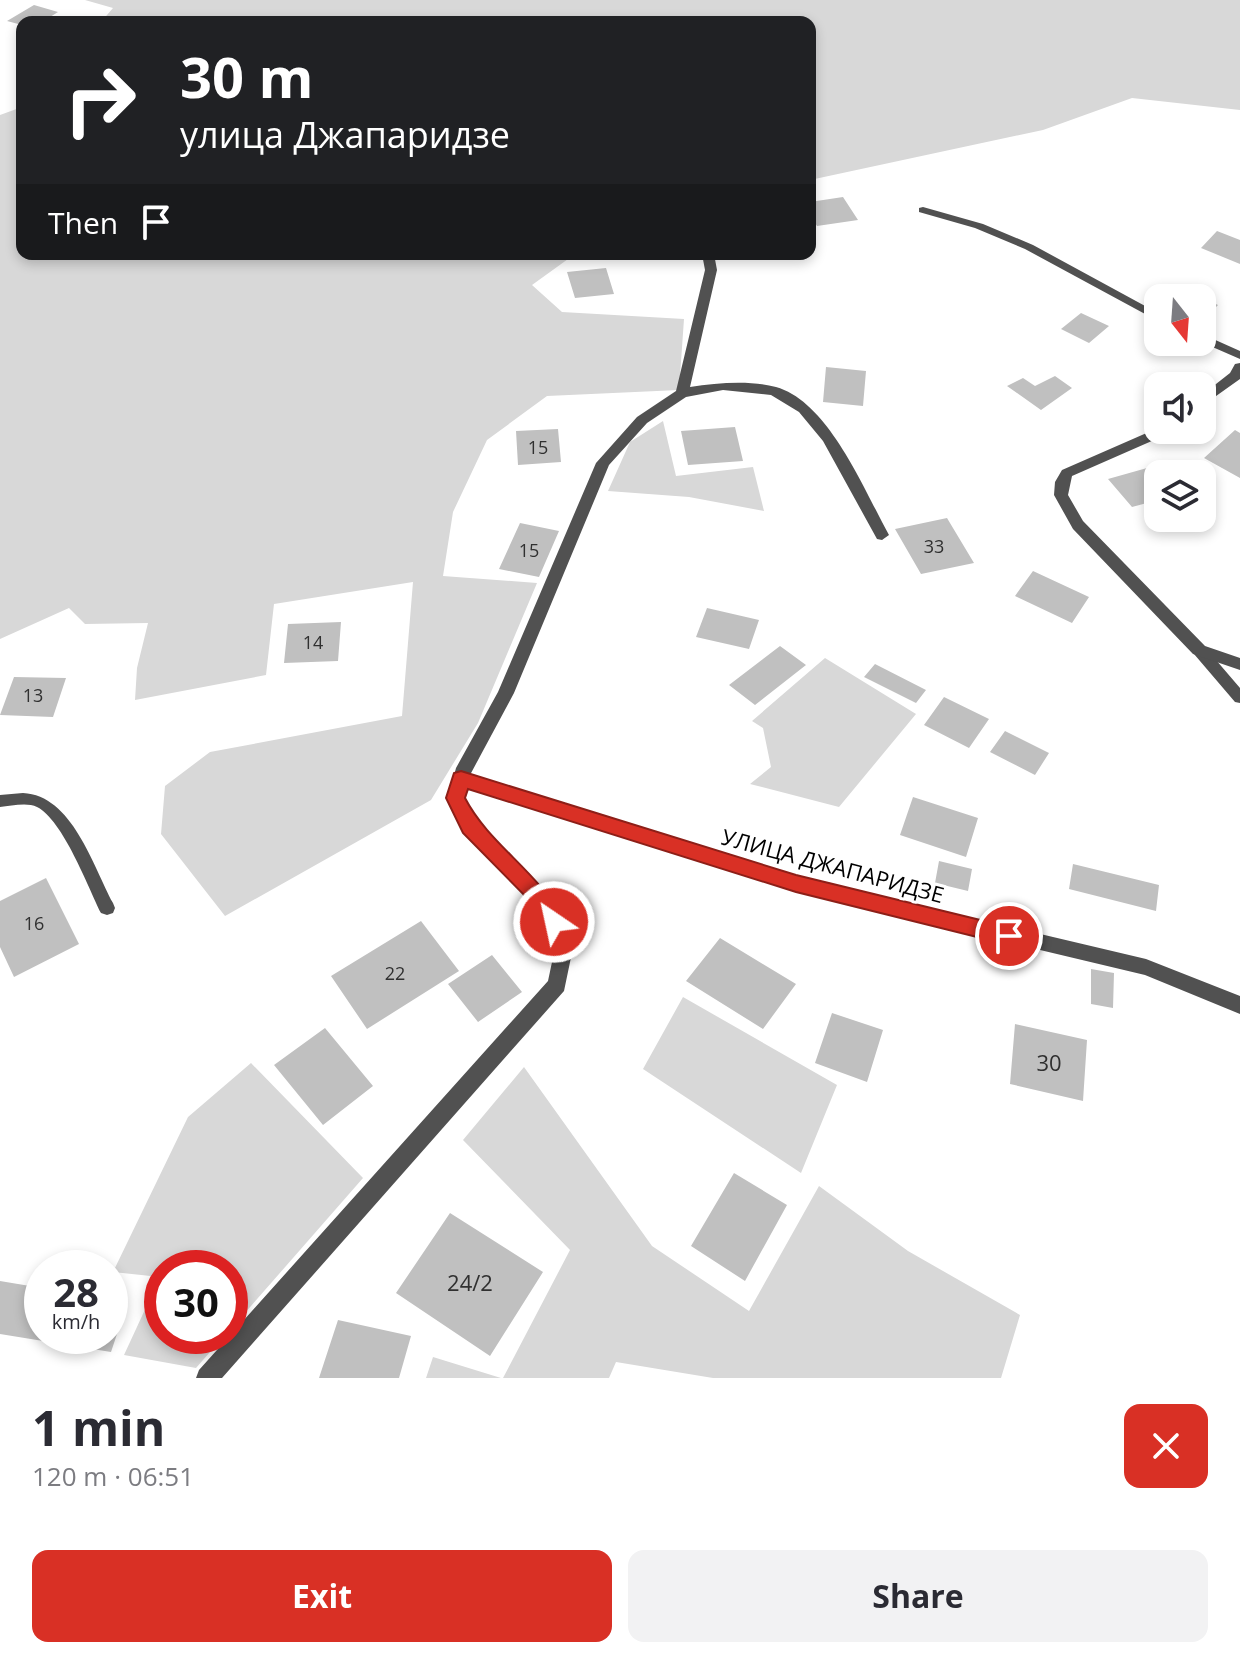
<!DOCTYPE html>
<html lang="en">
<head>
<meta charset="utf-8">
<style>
  body { margin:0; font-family:"Open Sans",sans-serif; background:#f2f2f3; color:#2b2b33; height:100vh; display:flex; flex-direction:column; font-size:30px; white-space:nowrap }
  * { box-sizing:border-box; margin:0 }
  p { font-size:26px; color:#7c7c81 }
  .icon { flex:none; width:44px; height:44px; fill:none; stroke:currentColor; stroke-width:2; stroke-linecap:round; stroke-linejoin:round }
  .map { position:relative; height:1378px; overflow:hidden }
  .panel { display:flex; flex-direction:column; background:#fff; flex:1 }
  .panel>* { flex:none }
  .top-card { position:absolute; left:16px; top:16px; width:800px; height:244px; border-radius:16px; box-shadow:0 4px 12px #0003; background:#202124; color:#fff; overflow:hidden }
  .needle { width:52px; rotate:163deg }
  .fabs { position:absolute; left:1144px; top:284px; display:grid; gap:16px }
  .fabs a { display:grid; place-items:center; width:72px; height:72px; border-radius:16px; background:#fff; box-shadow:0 4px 12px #0003; font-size:40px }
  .speed { position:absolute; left:24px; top:1250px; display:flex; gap:16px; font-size:40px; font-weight:700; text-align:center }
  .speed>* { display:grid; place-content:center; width:104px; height:104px; border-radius:50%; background:#fff; box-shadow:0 4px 12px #0003; line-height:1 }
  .speed small { font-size:20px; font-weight:400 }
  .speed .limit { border:12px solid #d22; background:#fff; color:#111 }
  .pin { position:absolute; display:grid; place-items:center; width:68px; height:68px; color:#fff; margin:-34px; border:4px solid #fff; border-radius:50%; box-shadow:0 2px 8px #0007 }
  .me { position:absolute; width:88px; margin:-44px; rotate:326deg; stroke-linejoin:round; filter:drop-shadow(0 0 6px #0008) }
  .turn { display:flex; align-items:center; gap:28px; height:168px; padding:0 32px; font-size:36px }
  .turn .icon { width:104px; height:104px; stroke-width:2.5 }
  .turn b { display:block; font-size:56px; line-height:68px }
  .then { display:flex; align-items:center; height:76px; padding:0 32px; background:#0003; gap:16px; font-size:30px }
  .round { display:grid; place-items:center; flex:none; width:84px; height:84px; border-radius:16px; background:#f2f2f3 }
  .headline { display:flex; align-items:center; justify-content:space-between; height:136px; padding:0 32px }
  h1 { font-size:48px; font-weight:700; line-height:60px }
  .cta { display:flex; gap:16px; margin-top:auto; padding:16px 32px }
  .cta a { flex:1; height:92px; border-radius:16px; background:#d93025; color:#fff; font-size:32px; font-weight:700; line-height:92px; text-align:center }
  .cta a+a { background:#f2f2f3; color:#2b2b33 }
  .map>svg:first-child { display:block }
  .green { fill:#d8d8d8 }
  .building { fill:#c0c0c0 }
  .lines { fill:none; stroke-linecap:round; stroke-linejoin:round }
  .lane { fill:#515151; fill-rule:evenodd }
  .street { fill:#515151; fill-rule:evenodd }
  .route { fill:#d93025; stroke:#8d1f18; stroke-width:2 }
  .labels { text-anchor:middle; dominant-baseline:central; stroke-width:6; stroke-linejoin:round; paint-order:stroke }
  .number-label { font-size:18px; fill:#303030 }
  .street-label { font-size:22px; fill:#000; stroke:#fff }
  .near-number-label { font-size:22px; fill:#303030 }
</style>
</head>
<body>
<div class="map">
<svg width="1240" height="1378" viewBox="0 0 1240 1378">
  <rect width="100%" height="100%" fill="#fff"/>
  <path class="green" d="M85,0H1240V110L1132,98L1043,130L810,180V22H101L113,8Z
    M22,107V254H575L532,285L562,312L684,319L679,390L547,396L487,440L453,512L443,576L537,583L478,723L431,800L225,916L161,834L165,786L210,752L402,716L413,582L274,604L266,675L135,700L137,668L148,623L85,624L69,608L0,639V115Z
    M663,421L676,476L753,467L764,511L689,497L608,491L630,442Z
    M825,658L916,714L839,807L750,784L771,767L763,728L752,721Z
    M683,997L837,1085L801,1173L643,1069Z
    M251,1063L363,1178L230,1330V1268H162V1336H224L196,1368L124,1355L160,1277L113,1272L188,1117Z
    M524,1067L652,1246L749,1311L819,1186L908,1251L1020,1315L1001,1378H713L616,1362L609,1378H503L570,1250L463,1140Z
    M433,1357L501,1378H426Z"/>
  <path class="building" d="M34,5L58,12L42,22H22V25L7,21Z
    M843,197L858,220L817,226L810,215V202Z
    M1217,231L1240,240V264L1201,248Z
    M606,268L614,294L575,298L567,272Z
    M1177,286L1203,298L1218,305L1202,321V298H1164Z
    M1081,313L1109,326L1089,343L1061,329Z
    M826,367L866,371L863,406L823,402Z
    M1055,376L1072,388L1041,410L1007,386L1023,378L1035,386Z
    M735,427L743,461L688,465L681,431Z
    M558,429L561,462L518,465L516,431Z
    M1235,430L1240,433V478L1204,458Z
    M1147,468L1158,481V500L1132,507L1108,479Z
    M947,518L974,563L921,574L895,529Z
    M520,523L559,531L539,577L499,569Z
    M1033,571L1089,597L1072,623L1015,596Z
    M707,608L759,620L749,649L696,637Z
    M341,622L338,661L284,663L288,624Z
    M780,646L806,665L755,705L729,685Z
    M875,664L926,690L916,703L864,677Z
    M14,677L66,678L53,717L0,715Z
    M944,697L989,719L969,748L924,725Z
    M1005,731L1049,753L1035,775L990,752Z
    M913,797L978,818L966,857L900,835Z
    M939,861L972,869L968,891L935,883Z
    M1073,864L1159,885L1156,911L1069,889Z
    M46,878L79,944L14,977L0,947V901Z
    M421,921L459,971L367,1029L331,976Z
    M720,938L796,984L763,1029L686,981Z
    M492,955L522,992L478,1022L448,984Z
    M1091,969L1114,973L1113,1008L1091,1004Z
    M832,1013L883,1030L867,1082L815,1063Z
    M1015,1024L1087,1040L1083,1101L1010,1084Z
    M325,1028L373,1086L323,1125L274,1065Z
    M734,1173L787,1205L745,1281L691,1246Z
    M450,1213L543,1272L490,1356L396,1293Z
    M0,1281L42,1288V1336H110V1298L128,1301L111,1352L0,1334Z
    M338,1320L411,1336L399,1378H319Z"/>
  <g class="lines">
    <path class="lane" d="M923,207L983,224L1033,245L1158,313V321L1025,249L975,228L919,212V208Z
      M1202,334L1240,351V359L1201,342Z
      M1199,645L1204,646L1240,688V703L1235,702L1194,654L1192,650L1194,646Z
      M23,793C72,795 93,866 113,903L115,908L113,913L107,915L101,913C88,887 63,820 37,807C27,802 11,806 0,807V795Z"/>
    <path class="street" d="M702,254H714L717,270L690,387C718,383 748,380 776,387C829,402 864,490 889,535L882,540L877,539L823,441L799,412L771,395L723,390L686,397L647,423L609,465L514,693L470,775L796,876L1146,959L1240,996V1014L1145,975L796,892L467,788L464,798L476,822L549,896L571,937L574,943L564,991L222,1378H196L199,1370L548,981L556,943L537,906L464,832L448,798L456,768L498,692L596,463L637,417L676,391L705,270Z
      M1240,363V379L1202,406V395L1230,373L1235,364Z
      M1158,428V430H1172L1170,433L1072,476L1068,495L1083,521L1205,646L1240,658V670L1193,654L1073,529L1054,495L1055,482L1062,470Z"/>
  </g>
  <path class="route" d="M461,771L796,875L1009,927L1017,930L1020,936L1017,942L1009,945L796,892L468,789L465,798C490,846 541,873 564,922L561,928H547L536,907L463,833L446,798L454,773Z"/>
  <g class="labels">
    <g class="number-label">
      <text x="538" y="447">15</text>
      <text x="934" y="546">33</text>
      <text x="529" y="550">15</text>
      <text x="313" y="642">14</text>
      <text x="33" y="695">13</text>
      <text x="34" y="923">16</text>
      <text x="395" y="973">22</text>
    </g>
    <g class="street-label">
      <text transform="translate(833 865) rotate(15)">УЛИЦА ДЖАПАРИДЗЕ</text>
    </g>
    <g class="near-number-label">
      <text x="1049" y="1062">30</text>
      <text x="470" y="1282">24/2</text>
    </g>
  </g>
</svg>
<div class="fabs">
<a><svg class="needle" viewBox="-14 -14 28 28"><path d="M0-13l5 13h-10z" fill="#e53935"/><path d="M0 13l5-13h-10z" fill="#7c7c81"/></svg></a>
<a><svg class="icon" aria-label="sound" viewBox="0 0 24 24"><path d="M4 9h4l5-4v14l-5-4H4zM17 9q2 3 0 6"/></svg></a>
<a><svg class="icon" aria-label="layers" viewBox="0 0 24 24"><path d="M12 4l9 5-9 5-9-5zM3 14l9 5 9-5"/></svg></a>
</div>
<div class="speed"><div>28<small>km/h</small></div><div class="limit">30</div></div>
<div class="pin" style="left:1009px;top:936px;background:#d93025"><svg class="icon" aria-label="arrive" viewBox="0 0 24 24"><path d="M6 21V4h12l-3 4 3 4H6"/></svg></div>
<svg class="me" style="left:554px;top:922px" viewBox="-20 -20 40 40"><circle r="17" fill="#d93025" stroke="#fff" stroke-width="3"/><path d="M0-11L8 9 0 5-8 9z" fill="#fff"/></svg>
<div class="top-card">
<div class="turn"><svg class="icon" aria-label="right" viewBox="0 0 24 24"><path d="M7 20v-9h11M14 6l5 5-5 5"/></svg><div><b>30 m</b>улица Джапаридзе</div></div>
<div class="then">Then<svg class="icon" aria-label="arrive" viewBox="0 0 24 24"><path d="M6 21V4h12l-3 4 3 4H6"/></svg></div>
</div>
</div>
<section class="panel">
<div class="headline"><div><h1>1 min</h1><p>120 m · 06:51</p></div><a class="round" style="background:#d93025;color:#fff"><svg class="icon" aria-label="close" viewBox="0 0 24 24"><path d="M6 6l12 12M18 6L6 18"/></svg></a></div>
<div class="cta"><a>Exit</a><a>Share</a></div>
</section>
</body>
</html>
